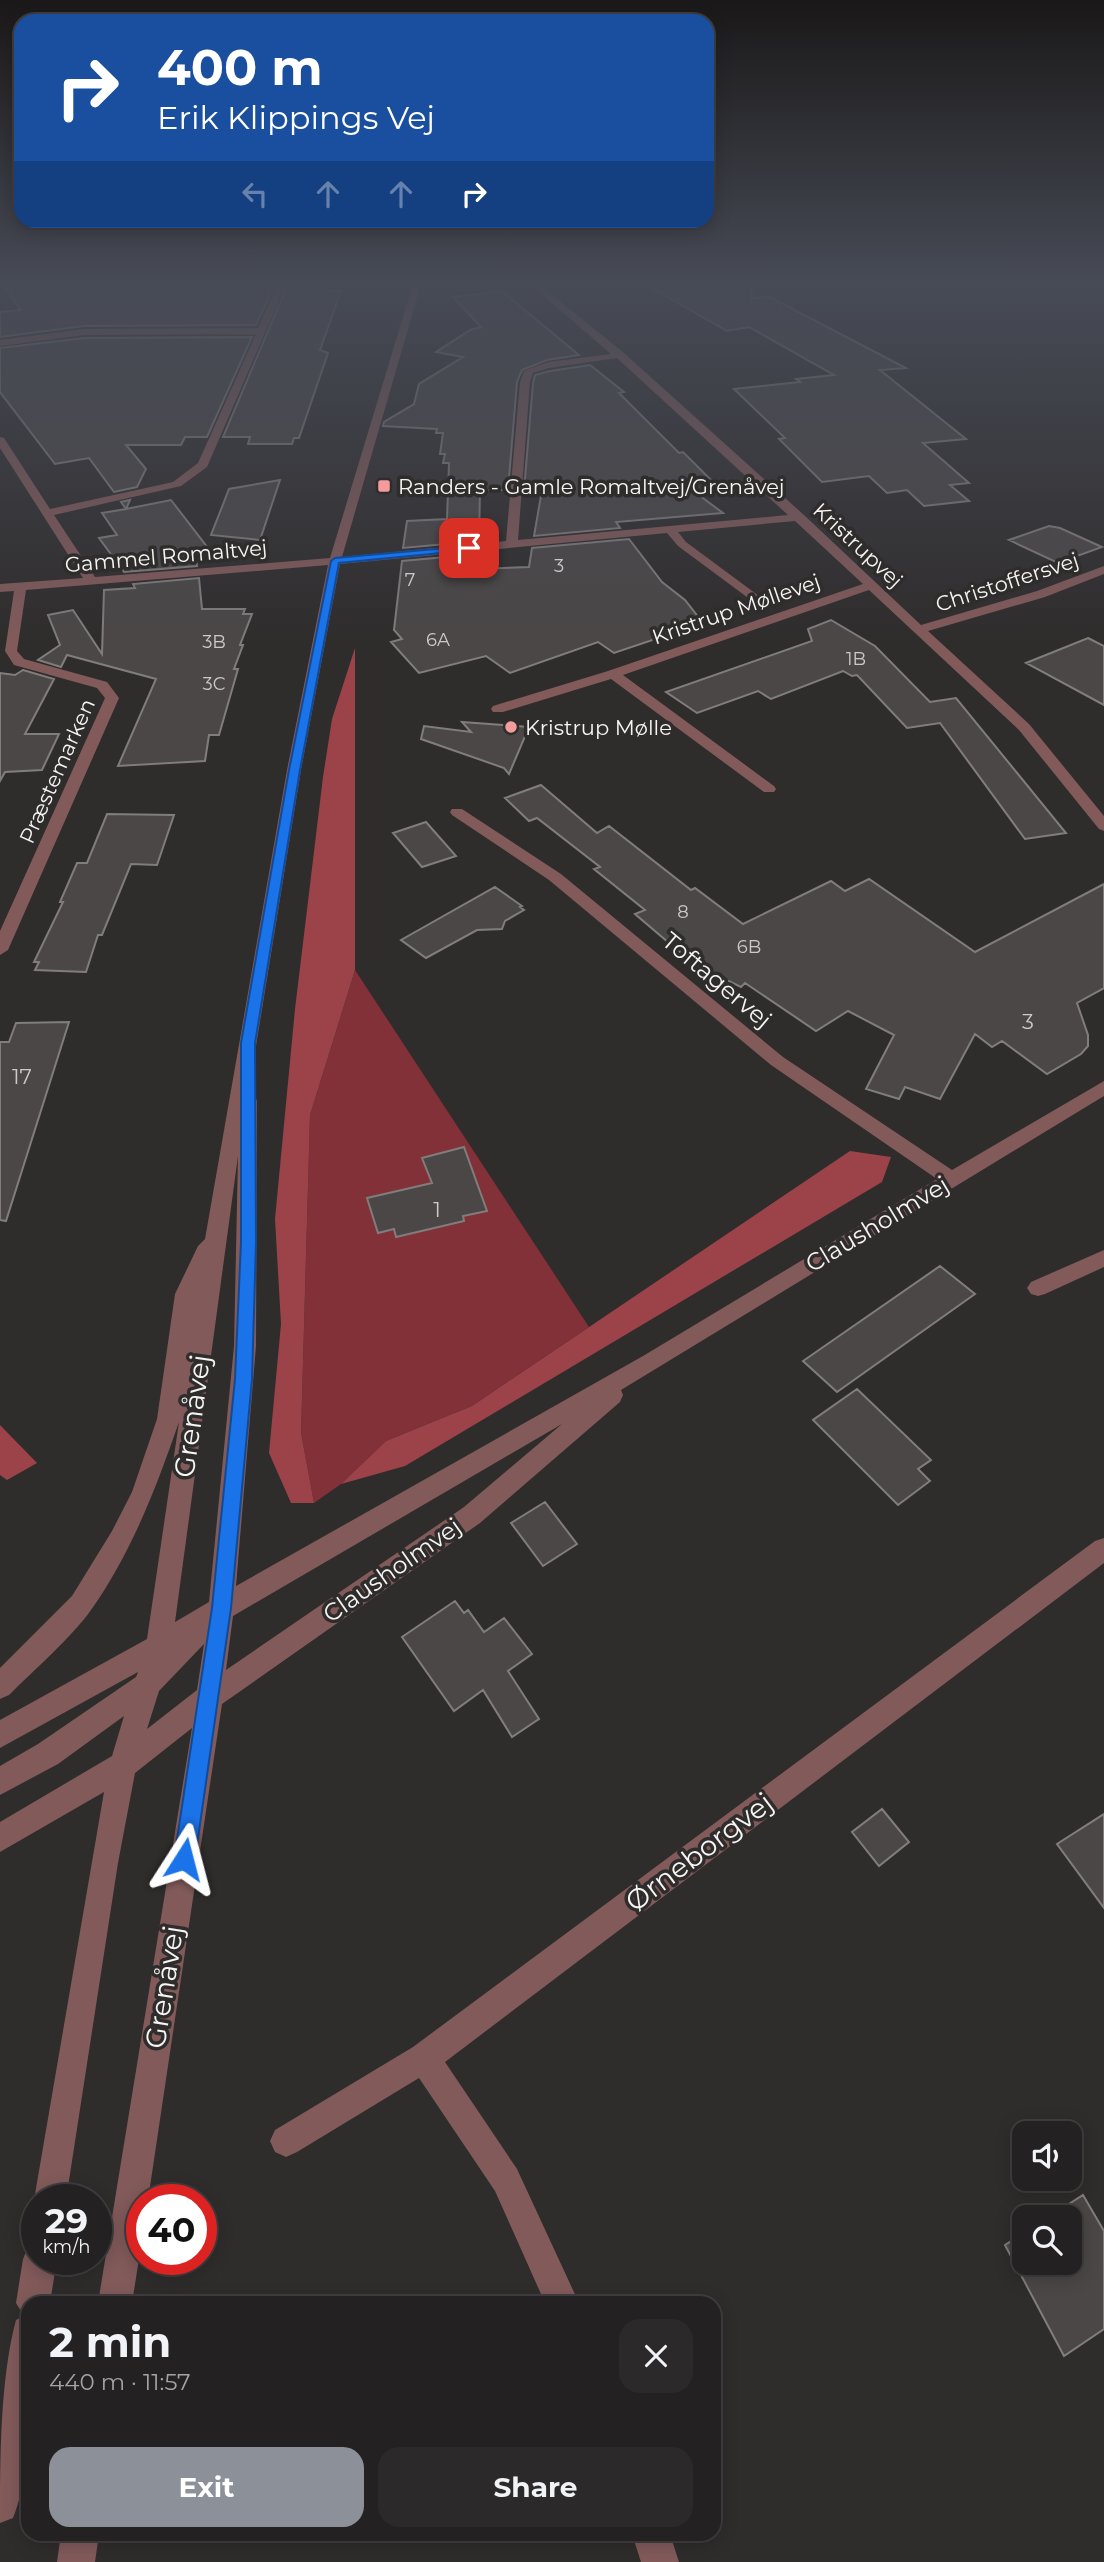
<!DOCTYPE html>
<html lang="en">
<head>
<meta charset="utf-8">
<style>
  body { margin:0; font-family:Montserrat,sans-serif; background:#2b292a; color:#f1f3f6; height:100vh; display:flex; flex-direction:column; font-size:26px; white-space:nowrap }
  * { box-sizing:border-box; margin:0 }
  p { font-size:23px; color:#a3a3a5 }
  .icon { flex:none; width:38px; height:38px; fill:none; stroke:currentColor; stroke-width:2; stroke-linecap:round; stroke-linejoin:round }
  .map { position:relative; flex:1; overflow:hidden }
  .side { position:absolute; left:21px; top:2296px; width:700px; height:245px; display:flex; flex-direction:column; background:#232121; border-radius:21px; box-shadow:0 4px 18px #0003,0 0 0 2px #403e3f }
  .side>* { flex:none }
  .banner { position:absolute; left:14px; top:14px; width:700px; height:214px; border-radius:21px; box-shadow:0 4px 18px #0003,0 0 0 2px #403e3f; background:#1a4fa0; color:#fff; overflow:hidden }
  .tools { position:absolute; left:1012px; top:2121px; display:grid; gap:14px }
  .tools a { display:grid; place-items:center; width:70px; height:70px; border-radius:14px; background:#232121; box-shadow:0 4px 18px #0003,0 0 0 2px #403e3f; font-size:35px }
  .speed { position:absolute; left:21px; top:2184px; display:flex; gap:14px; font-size:35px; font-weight:700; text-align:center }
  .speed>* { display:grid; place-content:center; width:91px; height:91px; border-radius:50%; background:#232121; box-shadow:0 4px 18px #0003,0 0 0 2px #403e3f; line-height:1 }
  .speed small { font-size:18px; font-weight:400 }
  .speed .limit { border:10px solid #d22; background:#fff; color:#111 }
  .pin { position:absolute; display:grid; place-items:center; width:60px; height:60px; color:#fff; margin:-30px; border-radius:14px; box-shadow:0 4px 10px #0006 }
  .me { position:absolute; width:77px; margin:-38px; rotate:9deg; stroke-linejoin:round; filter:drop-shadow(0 0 5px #0008) }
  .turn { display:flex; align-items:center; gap:24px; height:147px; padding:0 28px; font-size:32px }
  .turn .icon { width:91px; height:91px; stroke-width:2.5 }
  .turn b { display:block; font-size:49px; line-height:60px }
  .lanes { display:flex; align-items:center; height:66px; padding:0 28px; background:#0003; justify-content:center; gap:35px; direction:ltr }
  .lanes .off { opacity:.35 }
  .round { display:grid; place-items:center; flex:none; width:74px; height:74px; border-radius:21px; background:#2b292a }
  .summary { display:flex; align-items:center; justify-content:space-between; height:119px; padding:0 28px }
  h1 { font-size:42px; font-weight:700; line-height:52px }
  .primary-button { display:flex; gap:14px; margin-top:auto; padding:14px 28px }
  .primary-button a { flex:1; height:80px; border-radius:21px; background:#8c9099; color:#fff; font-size:28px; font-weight:700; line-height:80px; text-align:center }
  .primary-button a+a { background:#2b292a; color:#f1f3f6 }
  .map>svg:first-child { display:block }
  .green { fill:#813137 }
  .forest { fill:#9c4349 }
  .building { fill:#4b4747; stroke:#817d7d; stroke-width:2 }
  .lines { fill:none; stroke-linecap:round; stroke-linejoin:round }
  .minor { fill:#825a5a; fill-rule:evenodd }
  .route { fill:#1a73e8; stroke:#114b97; stroke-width:2 }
  .poi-dot { fill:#f59b9d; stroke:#2f2c2c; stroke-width:2.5 }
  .labels { text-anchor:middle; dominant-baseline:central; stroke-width:7; stroke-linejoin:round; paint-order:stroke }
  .far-number-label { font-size:18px; fill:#cbc9c9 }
  .far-poi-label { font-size:21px; fill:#f6f4f4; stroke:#2f2c2c; text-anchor:start }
  .far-street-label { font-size:21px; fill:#f6f4f4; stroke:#2f2c2c }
  .number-label { font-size:21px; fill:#cbc9c9 }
  .street-label { font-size:24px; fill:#f6f4f4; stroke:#2f2c2c }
  .near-street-label { font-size:28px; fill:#f6f4f4; stroke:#2f2c2c }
</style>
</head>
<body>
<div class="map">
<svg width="1104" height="2562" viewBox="0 0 1104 2562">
  <rect width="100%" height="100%" fill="#2f2c2c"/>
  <path class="green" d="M355,970L589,1327L472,1406L386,1441L341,1484L314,1503L301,1433L310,1115Z"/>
  <path class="forest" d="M355,648V970L310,1115L301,1433L314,1503H291L269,1453L281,1324L275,1219L295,1009L323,777L332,719Z
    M850,1151L891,1157L882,1182L405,1466L341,1484L386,1441L472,1406Z
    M0,1425L37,1463L7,1480L0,1475Z"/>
  <path class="building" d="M37,284H275L256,325L84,326L0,337V312L21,310L6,289Z
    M288,284H332L329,291H341L320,350L328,353L299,438H294L292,444H248L250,437H223Z
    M645,284H751L752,299L768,296L906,368L880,370L966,439L923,443L969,483L950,485L969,501L924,506L907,490L887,493L869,476L822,482L779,439L785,438L734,389L800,382L796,379L834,375L749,327L727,331Z
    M502,291L579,355L547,360L522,370L517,382L508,490H480L479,541L403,548L407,521L447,519L449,463H443L445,454H440L443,433H436L437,429L383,426L384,422L414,404L419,384L463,357L436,352L470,330L481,327L453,297Z
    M252,337L207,437H185L181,445H126L146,469L137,487L114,492L89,458L55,464L0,392V348L84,338Z
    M590,365L624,392L619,393L679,453L683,452L712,481L684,484L723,513L616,522L620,528L534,536L542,490H524L533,383L535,375L550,371Z
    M280,480L260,540L211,535L229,489Z
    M130,500L126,509L171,500L211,552L196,554L197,566L124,572L99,538L117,535L102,513L126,509L121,502Z
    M1049,526L1060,528L1102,547L1058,563L1009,540Z
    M629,539L662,582L685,600L703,623L614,653L598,642L510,673L486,656L419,673L391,642L402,639L394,630L402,561L478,554V569L529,567L532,548Z
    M199,578L202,609H245L243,614H252L240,645H243L234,669H238L219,735H209L205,761L118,766L156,679L67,655L61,667L38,660L60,645L48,615L73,610L102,654L104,590L135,588L133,584Z
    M831,620L875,646L930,702L956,698L1066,833L1025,839L940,723L907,728L857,675L852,676L843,671L771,699L758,691L697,713L666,692L812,641L808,629Z
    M1088,638L1104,646V705L1026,663Z
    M23,670L54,679L25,734H59L42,770L5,772L0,781V673L15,675Z
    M462,722L529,727L509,774L504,768L421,739L424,726L471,732Z
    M541,785L597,833L609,826L691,890L695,888L743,924L831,881L845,891L869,879L975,952L1104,884V988L1077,1003L1088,1035V1046L1081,1054L1047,1074L1002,1041L992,1047L975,1034L940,1099L905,1087L899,1099L866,1089L894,1035L848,1011L816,1031L745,983L741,987L714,974L709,977L635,914L645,910L594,869L600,867L537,818L529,821L505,798Z
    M107,814L174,815L157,865L131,864L102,935H98L86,972L35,970L39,962H34L63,902H60L77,863H87Z
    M426,822L456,856L422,867L393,833Z
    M495,887L522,906L520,907L524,910L505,921L502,929L477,930L426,958L401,940Z
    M69,1022L6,1221L0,1220V1042H9L16,1023Z
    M464,1147L487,1211L463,1216L464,1221L396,1237L394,1229L378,1233L367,1198L432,1183L422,1158Z
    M940,1266L975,1294L837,1392L803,1361Z
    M857,1389L931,1460L918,1469L930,1481L898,1505L813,1420Z
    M545,1502L577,1544L543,1566L511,1523Z
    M455,1601L464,1613L468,1610L484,1632L504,1618L532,1654L508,1671L539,1719L512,1737L483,1690L454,1711L402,1637Z
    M882,1809L909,1842L879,1866L852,1832Z
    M1104,1814V1908L1057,1844Z
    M1083,2195L1104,2231V2329L1064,2356L1005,2245L1024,2233V2263H1069V2217H1049Z"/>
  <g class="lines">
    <path class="minor" d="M278,284H286L207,467L181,486L54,515L95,577L330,558L413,284H421L342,557L506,541L520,382L524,371L548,362L611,354L530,284H539L624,353L804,515L921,625L1037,591L1104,566V574L1045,597L928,631L1029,724L1104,816V831L1099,829L1019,730L869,590L623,675L774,786L776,789L774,792H764L611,679L503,712H493L491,709L493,706L608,671L863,584L795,521L678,532L686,542L763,599V605L759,606L678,546L667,533L340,564L301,770L248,1095L255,1096L257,1101L256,1346L236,1586L643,1356L937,1179L771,1065L549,880L452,815L450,812L452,809H462L561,874L783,1057L952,1170L1104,1081V1096L621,1390L623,1395L620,1402L480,1523L222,1704L148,2200H142V2240L132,2303H98L192,1728L135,1773L118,1863L66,2200H37V2208L34,2200L104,1792L0,1852V1822L112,1756L124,1716L58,1764L0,1795V1766L38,1744L136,1677L138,1672L0,1748V1720L147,1639L179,1422C156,1488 132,1552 91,1610C72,1637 33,1671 9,1695L0,1699V1668L72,1596L112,1531L132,1492L157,1419L175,1294L198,1246L205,1239L287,770L328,565L26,590L17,651L24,659L107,682L119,698L8,950L0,955V931L105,698L97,688L14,665L5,651L14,591L0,592V584L83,578L0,448V437L4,438L50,509L173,482L198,463L256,334L84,335L0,346V340L84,329L258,328ZM617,358L788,515L518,540L530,382L533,373L549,368ZM238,1156L234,1346L209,1602L175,1622ZM562,1424L464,1507L226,1670L233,1616ZM204,1644L197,1690L147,1729L159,1691Z
      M1104,1250V1267L1045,1294L1038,1296L1031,1294L1027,1288L1031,1282Z
      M1104,1538V1563L445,2062L517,2169L579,2303H545L495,2191L419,2078L297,2152L286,2157L275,2152L270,2141L275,2130L413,2047L1095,1541Z
      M37,2244V2259H57L50,2303H28C28,2367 37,2459 13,2518L0,2523C0,2460 0,2379 16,2320L24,2316L16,2303L23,2259L28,2247Z
      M61,2534H99L95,2562H57Z
      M632,2534H670L679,2562H641Z"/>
  </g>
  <linearGradient id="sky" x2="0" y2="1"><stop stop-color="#1a1818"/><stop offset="0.44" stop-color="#474b56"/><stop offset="1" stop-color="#474b56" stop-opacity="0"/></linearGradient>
  <rect width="1104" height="643" fill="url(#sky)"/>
  <path class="route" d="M469,546L473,548L472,550L339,563L300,770L255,1043L256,1242L252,1379L231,1608L195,1859L192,1867L184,1870L177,1867L174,1859L212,1608L235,1379L241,1242V1043L289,770L331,561L335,558Z"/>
  <g class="poi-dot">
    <rect x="377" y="479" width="14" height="14" rx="3.5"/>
    <circle cx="511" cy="727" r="7"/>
  </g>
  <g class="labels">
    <g class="far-number-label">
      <text x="559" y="566">3</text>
      <text x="410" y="580">7</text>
      <text x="438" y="640">6A</text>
      <text x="214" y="642">3B</text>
      <text x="856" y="659">1B</text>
      <text x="214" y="684">3C</text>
      <text x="683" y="912">8</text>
      <text x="749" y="947">6B</text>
    </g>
    <g class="far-poi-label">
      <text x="398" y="486">Randers - Gamle Romaltvej/Grenåvej</text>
      <text x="525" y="727">Kristrup Mølle</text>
    </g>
    <g class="far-street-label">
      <text transform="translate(858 545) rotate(43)">Kristrupvej</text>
      <text transform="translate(166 556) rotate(-5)">Gammel Romaltvej</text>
      <text transform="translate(1007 582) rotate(-18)">Christoffersvej</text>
      <text transform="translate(736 609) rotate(-19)">Kristrup Møllevej</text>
      <text transform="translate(57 771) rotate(-66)">Præstemarken</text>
    </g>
    <g class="number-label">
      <text x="1028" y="1021">3</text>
      <text x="22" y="1076">17</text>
      <text x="437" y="1209">1</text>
    </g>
    <g class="street-label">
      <text transform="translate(717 980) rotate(40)">Toftagervej</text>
      <text transform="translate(877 1224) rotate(-31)">Clausholmvej</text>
      <text transform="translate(392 1570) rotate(-35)">Clausholmvej</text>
    </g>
    <g class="near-street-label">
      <text transform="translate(192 1416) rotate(-82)">Grenåvej</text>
      <text transform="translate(699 1852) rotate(-37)">Ørneborgvej</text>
      <text transform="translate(164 1987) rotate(-81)">Grenåvej</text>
    </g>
  </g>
</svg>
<div class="tools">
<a><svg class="icon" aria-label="sound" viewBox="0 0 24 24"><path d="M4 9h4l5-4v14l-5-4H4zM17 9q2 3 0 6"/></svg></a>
<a><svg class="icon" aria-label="search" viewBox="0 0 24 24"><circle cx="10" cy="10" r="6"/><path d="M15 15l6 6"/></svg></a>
</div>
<div class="speed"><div>29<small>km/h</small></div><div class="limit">40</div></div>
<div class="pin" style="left:469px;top:548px;background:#d93025"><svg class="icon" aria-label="arrive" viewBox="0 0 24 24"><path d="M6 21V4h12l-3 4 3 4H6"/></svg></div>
<svg class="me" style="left:184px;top:1859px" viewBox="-20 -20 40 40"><path d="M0-17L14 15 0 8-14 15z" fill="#1a73e8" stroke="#fff" stroke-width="4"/></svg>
<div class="banner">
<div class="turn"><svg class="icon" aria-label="right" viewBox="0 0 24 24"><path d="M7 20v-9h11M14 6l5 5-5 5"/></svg><div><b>400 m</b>Erik Klippings Vej</div></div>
<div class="lanes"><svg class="icon off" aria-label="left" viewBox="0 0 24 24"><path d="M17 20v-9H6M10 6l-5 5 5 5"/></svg><svg class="icon off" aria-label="ahead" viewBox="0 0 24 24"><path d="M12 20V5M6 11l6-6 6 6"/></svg><svg class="icon off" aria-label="ahead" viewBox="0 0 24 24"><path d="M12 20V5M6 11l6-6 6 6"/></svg><svg class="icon" aria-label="right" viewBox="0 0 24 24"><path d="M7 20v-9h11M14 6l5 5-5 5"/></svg></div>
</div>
<section class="side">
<div class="summary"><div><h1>2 min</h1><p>440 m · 11:57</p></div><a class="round"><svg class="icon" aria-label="close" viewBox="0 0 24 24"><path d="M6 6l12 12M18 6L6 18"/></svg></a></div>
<div class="primary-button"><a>Exit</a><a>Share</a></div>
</section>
</div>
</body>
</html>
